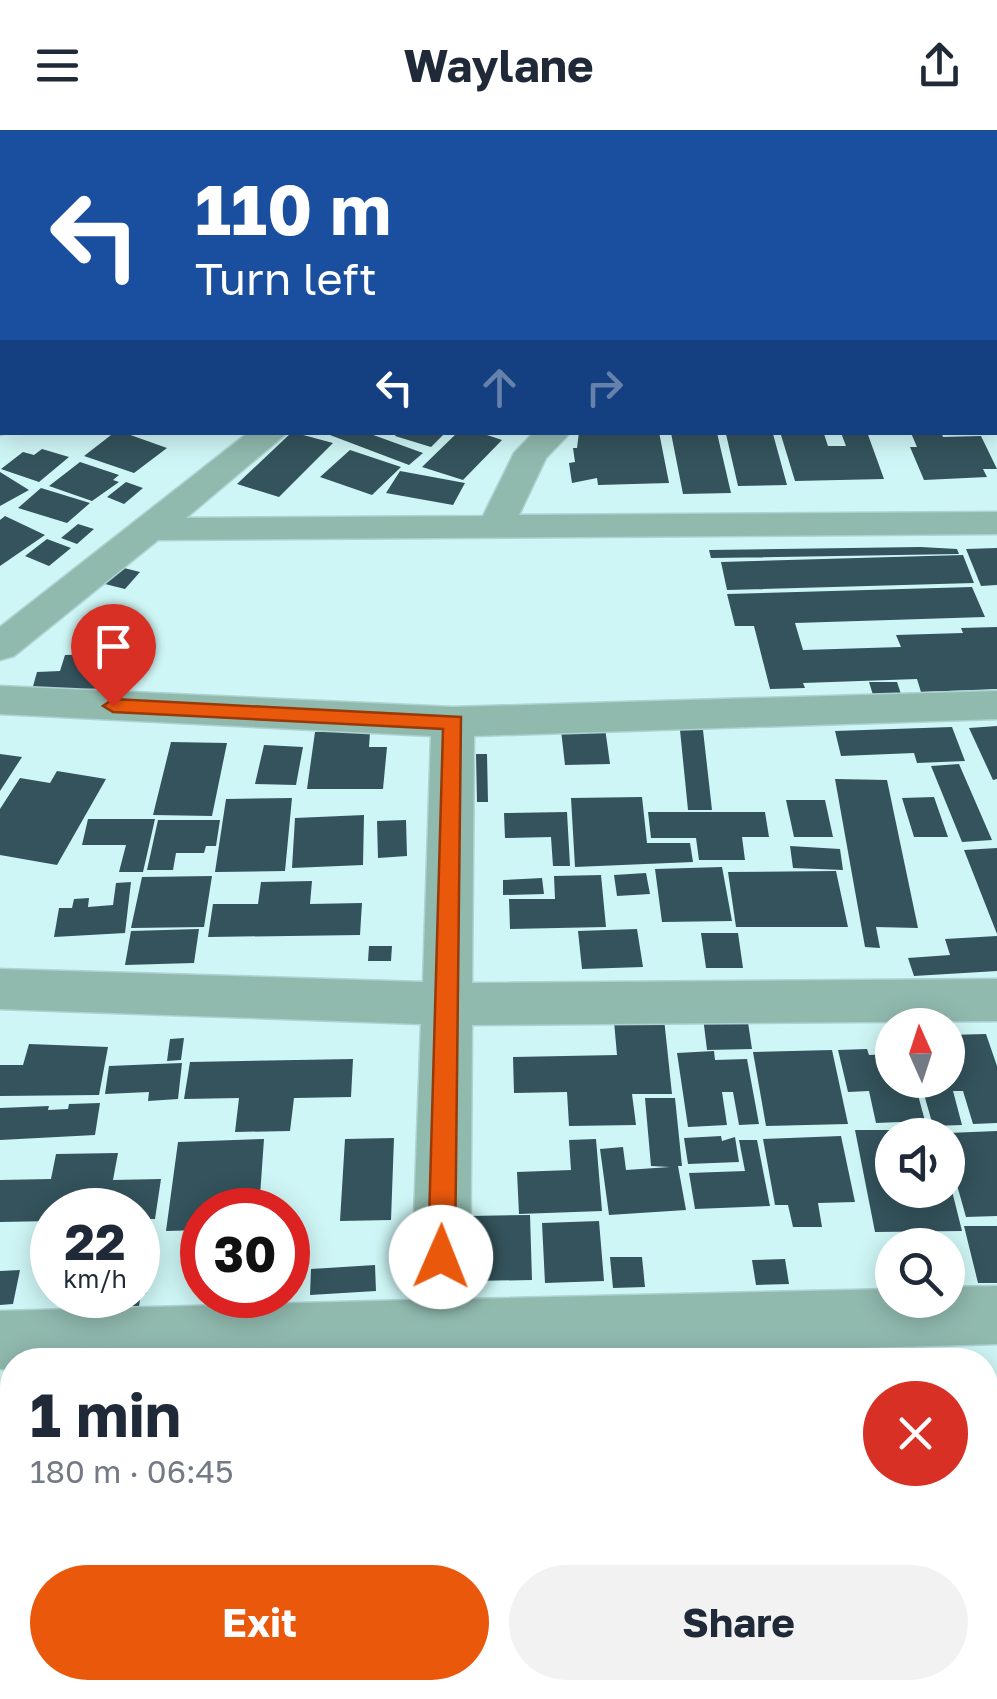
<!DOCTYPE html>
<html lang="en">
<head>
<meta charset="utf-8">
<style>
  body { margin:0; font-family:"Golos Text",sans-serif; background:#f2f2f3; color:#1f2937; height:100vh; display:flex; flex-direction:column; font-size:38px; white-space:nowrap }
  * { box-sizing:border-box; margin:0 }
  p { font-size:32px; color:#747a83 }
  .icon { flex:none; width:55px; height:55px; fill:none; stroke:currentColor; stroke-width:2; stroke-linecap:round; stroke-linejoin:round }
  .map { position:relative; flex:1; overflow:hidden }
  .panel { position:absolute; left:0px; top:1218px; width:998px; height:352px; display:flex; flex-direction:column; background:#fff; border-radius:40px 40px 0 0; box-shadow:0 5px 25px #0003 }
  .panel>* { flex:none }
  .hud { position:absolute; left:0px; top:0px; width:998px; height:305px; box-shadow:0 5px 25px #0003; background:#1a4fa0; color:#fff; overflow:hidden }
  .needle { width:65px; rotate:357deg }
  .fabs { position:absolute; left:875px; top:878px; display:grid; gap:20px }
  .fabs a { display:grid; place-items:center; width:90px; height:90px; border-radius:50%; background:#fff; box-shadow:0 5px 25px #0003; font-size:50px }
  .speed { position:absolute; left:30px; top:1058px; display:flex; gap:20px; font-size:50px; font-weight:700; text-align:center }
  .speed>* { display:grid; place-content:center; width:130px; height:130px; border-radius:50%; background:#fff; box-shadow:0 5px 25px #0003; line-height:1 }
  .speed small { font-size:25px; font-weight:400 }
  .speed .limit { border:15px solid #d22; background:#fff; color:#111 }
  .pin { position:absolute; display:grid; place-items:center; width:85px; height:85px; color:#fff; margin:-102px -42px; border-radius:50% 50% 50% 0; rotate:-45deg; box-shadow:0 0 10px #0007 }
  .pin .icon { rotate:45deg }
  .me { position:absolute; width:110px; margin:-55px; rotate:1deg; stroke-linejoin:round; filter:drop-shadow(0 0 8px #0008) }
  .turn { display:flex; align-items:center; gap:35px; height:210px; padding:0 30px; font-size:45px }
  .turn .icon { width:130px; height:130px; stroke-width:2.5 }
  .turn b { display:block; font-size:70px; line-height:85px }
  .lanes { display:flex; align-items:center; height:95px; padding:0 30px; background:#0003; justify-content:center; gap:50px; direction:ltr }
  .lanes .off { opacity:.35 }
  .round { display:grid; place-items:center; flex:none; width:105px; height:105px; border-radius:52px; background:#f2f2f3 }
  .headline { display:flex; align-items:center; justify-content:space-between; height:170px; padding:0 30px }
  h1 { font-size:60px; font-weight:700; line-height:75px }
  .button { display:flex; gap:20px; margin-top:auto; padding:20px 30px }
  .button a { flex:1; height:115px; border-radius:60px; background:#ea580c; color:#fff; font-size:40px; font-weight:700; line-height:115px; text-align:center }
  .button a+a { background:#f2f2f3; color:#1f2937 }
  header { display:flex; justify-content:space-between; align-items:center; height:130px; padding:0 30px; background:#fff; font-size:45px; font-weight:700 }
  .map>svg:first-child { display:block }
  .building { fill:#34535c }
  .lines { fill:none; stroke-linecap:round; stroke-linejoin:round }
  .street-casing { stroke:#afd2d2; stroke-width:3 }
  .street { fill:#91baaf; fill-rule:evenodd }
  .route { fill:#ea580c; stroke:#983908; stroke-width:2.5 }
</style>
</head>
<body>
<header><svg class="icon" aria-label="menu" viewBox="0 0 24 24"><path d="M4 6h16M4 12h16M4 18h16"/></svg>Waylane<svg class="icon" aria-label="share" viewBox="0 0 24 24"><path d="M12 15V3M7 8l5-5 5 5M5 13v7h14v-7"/></svg></header>
<div class="map">
<svg width="997" height="1569" viewBox="0 0 997 1569">
  <rect width="100%" height="100%" fill="#cff6f6"/>
  <path class="building" d="M115,302H122L167,318L134,343L84,326Z
    M292,302L333,313L279,367L237,354Z
    M322,302H365L423,323L409,335Z
    M398,302H446L431,317L395,306Z
    M458,302H478L502,310L463,350L422,337Z
    M579,302H659L669,353L598,355L597,348L572,353L569,333L575,332L573,318H577Z
    M867,302L884,349L795,351L781,305L824,304L828,316H846L841,303Z
    M941,302L943,307L981,306L997,339H983L987,347L924,350L910,317H917L911,303Z
    M671,303H717L731,363L683,364Z
    M726,304H773L787,355L738,356Z
    M42,319L69,327L39,352L1,339L23,322L34,325Z
    M350,320L401,337L372,365L320,347Z
    M80,332L119,345L113,350L119,352L92,371L49,356Z
    M400,341L465,353L453,375L386,363Z
    M0,342L29,360L0,376Z
    M126,352L143,358L124,374L107,367Z
    M41,358L90,373L67,393L18,378Z
    M5,386L45,405L0,436V390Z
    M78,394L94,399L77,414L61,408Z
    M47,409L71,418L49,436L25,426Z
    M921,417L957,419L959,424L711,428L709,420Z
    M997,418V455L981,456L966,419Z
    M963,425L974,453L727,460L721,432Z
    M120,437L140,442L125,459L105,454Z
    M972,457L985,487L795,493L803,520L901,517L896,505L963,503L961,498L997,497V559L921,562L917,549L803,553L805,558L770,559L754,496H735L727,464Z
    M109,524L105,541L132,540L128,558L32,560L37,542L60,541L65,525Z
    M869,552H897L901,564L873,565Z
    M997,596V649L993,650L969,598Z
    M952,597L965,631L917,633L914,623L841,626L835,601Z
    M605,598L610,634L565,635L561,600Z
    M680,600H703L712,680H688Z
    M315,602H370L369,617H387L383,659H307Z
    M171,612L227,613L212,686L153,685Z
    M264,615L303,617L296,655L255,654Z
    M0,624L22,627L0,661Z
    M476,624H487L488,672H477Z
    M959,634L992,710L962,712L931,636Z
    M57,641L106,649L57,735L0,725V679L20,648L50,653Z
    M835,649L887,650L918,798L876,797L880,818L865,817Z
    M642,667L647,713H690L693,732L575,737L571,668Z
    M934,667L948,707H914L902,668Z
    M292,668L285,741L215,742L226,669Z
    M786,670H825L833,707H794Z
    M567,682L570,736H553L551,707L505,708L504,683Z
    M648,682H765L769,707H742L745,730H699L696,708H651Z
    M364,685L363,735L292,738L295,688Z
    M88,689H155L143,742H119L126,715H82Z
    M158,690H220L216,716H206L204,723H176L173,740H147Z
    M406,690L407,726L378,728L377,691Z
    M790,716L840,719L843,740L793,738Z
    M997,718V804L964,720Z
    M722,737L732,791L662,792L655,739Z
    M836,741L848,797H736L728,742Z
    M646,743L650,764L617,766L614,745Z
    M601,745L606,797L510,799L509,769H555L554,746Z
    M212,746L204,797L131,798L142,747Z
    M542,748L544,764L503,765V750Z
    M312,751L310,774L362,773L360,805L208,807L213,774H258L261,752Z
    M131,752L125,803L54,807L59,778H72L74,769L89,768L88,777L113,775L116,753Z
    M199,799L194,833L125,835L131,801Z
    M637,799L643,837L582,839L578,801Z
    M701,803H738L743,838H706Z
    M997,806V841L914,846L908,828L950,825L945,809Z
    M369,816H392L391,831H368Z
    M663,879L672,964H632L636,995L569,996L567,962L514,963L513,927L617,925L613,880Z
    M702,879H746L752,919L707,920Z
    M986,904L997,936V993L973,994L963,961H953L962,995L933,996L920,950H948V905Z
    M184,908L181,930L167,931L170,909Z
    M29,914L108,917L99,965L0,966V935H23Z
    M867,919L869,925L892,924V950H914L925,991L876,993L869,961L848,962L838,920Z
    M832,920L848,994L766,996L753,922Z
    M714,921L715,930L747,929L759,994L739,995L733,962H722L727,995L688,997L677,923Z
    M353,929L351,967L294,968L290,1001L235,1002L239,968L184,969L190,932Z
    M182,933L178,969L148,971L149,962L105,964L109,936Z
    M645,968H675L682,1036H678L686,1080L609,1085L600,1019L623,1017L626,1040L670,1037L651,1036Z
    M100,973L95,1005L0,1010V978L49,976L48,980L68,979L69,974Z
    M855,1000H890L892,1060H948L949,1049L962,1101L875,1102Z
    M997,1001V1086L966,1087L948,1023V1003Z
    M721,1006L722,1011L735,1007L739,1032L688,1034L684,1008Z
    M841,1006L855,1072L818,1073L822,1097H793L788,1075H775L763,1009Z
    M394,1008L391,1090L340,1091L345,1009Z
    M264,1009L259,1080H202V1100L166,1101L178,1012Z
    M596,1009L602,1081L519,1084L517,1042L571,1040L569,1010Z
    M739,1010H757L770,1076L695,1079L689,1043L745,1041Z
    M118,1023L113,1050L161,1049L155,1089H138V1080H52V1091L0,1092V1050L51,1049L56,1024Z
    M530,1085L532,1150L471,1151L470,1086Z
    M599,1091L604,1151L545,1153L542,1093Z
    M964,1096H997V1153H978Z
    M610,1127H642L645,1157L613,1158Z
    M785,1129L789,1154L756,1155L752,1130Z
    M149,1132L146,1164H141L139,1176L107,1178L108,1165H138V1133Z
    M375,1135L376,1161L310,1165L311,1139Z
    M20,1140L13,1174L0,1175V1141Z
    M0,1260H12V1328L0,1329Z
    M985,1331H997V1435L985,1436Z
    M0,1345H12V1390L0,1391Z
    M8,1392H12V1461H0V1424Z
    M985,1517H997V1564L985,1565L986,1569H902L899,1558H985Z
    M707,1558H835L837,1569H708Z"/>
  <g class="lines">
    <defs>
      <path id="street" d="M2,31V48L0,49V32Z
        M995,51H997V67H995Z
        M2,133V151L0,152V134Z
        M995,150H997V168H995Z
        M995,227H997V247H995Z
        M0,283L2,302H10L0,305Z
        M249,302H288L186,388L483,386L514,323L534,302H571L546,328L519,385L997,382V404L158,410L14,526L0,530V497Z
        M0,556L453,577L997,561V589L474,606L472,853L997,849V891L472,895L470,1169L892,1159V1170H948V1157L997,1156V1214L469,1230H12V1239H0V1181L411,1170L421,894L0,879V839L423,852L431,606L0,584Z
        M400,1558H470V1569H400Z"/>
    </defs>
    <use href="#street" class="street-casing"/>
    <use href="#street" class="street"/>
  </g>
  <path class="route" d="M113,569L461,587L455,1127L451,1136L441,1140L432,1136L428,1127L443,599L113,582L103,576Z"/>
</svg>
<div class="fabs">
<a><svg class="needle" viewBox="-14 -14 28 28"><path d="M0-13l5 13h-10z" fill="#e53935"/><path d="M0 13l5-13h-10z" fill="#747a83"/></svg></a>
<a><svg class="icon" aria-label="sound" viewBox="0 0 24 24"><path d="M4 9h4l5-4v14l-5-4H4zM17 9q2 3 0 6"/></svg></a>
<a><svg class="icon" aria-label="search" viewBox="0 0 24 24"><circle cx="10" cy="10" r="6"/><path d="M15 15l6 6"/></svg></a>
</div>
<div class="speed"><div>22<small>km/h</small></div><div class="limit">30</div></div>
<div class="pin" style="left:113px;top:576px;background:#d93025"><svg class="icon" aria-label="arrive" viewBox="0 0 24 24"><path d="M6 21V4h12l-3 4 3 4H6"/></svg></div>
<svg class="me" style="left:441px;top:1127px" viewBox="-20 -20 40 40"><circle r="19" fill="#fff"/><path d="M0-13L10 11 0 6-10 11z" fill="#ea580c"/></svg>
<div class="hud">
<div class="turn"><svg class="icon" aria-label="left" viewBox="0 0 24 24"><path d="M17 20v-9H6M10 6l-5 5 5 5"/></svg><div><b>110 m</b>Turn left</div></div>
<div class="lanes"><svg class="icon" aria-label="left" viewBox="0 0 24 24"><path d="M17 20v-9H6M10 6l-5 5 5 5"/></svg><svg class="icon off" aria-label="ahead" viewBox="0 0 24 24"><path d="M12 20V5M6 11l6-6 6 6"/></svg><svg class="icon off" aria-label="right" viewBox="0 0 24 24"><path d="M7 20v-9h11M14 6l5 5-5 5"/></svg></div>
</div>
<section class="panel">
<div class="headline"><div><h1>1 min</h1><p>180 m · 06:45</p></div><a class="round" style="background:#d93025;color:#fff"><svg class="icon" aria-label="close" viewBox="0 0 24 24"><path d="M6 6l12 12M18 6L6 18"/></svg></a></div>
<div class="button"><a>Exit</a><a>Share</a></div>
</section>
</div>
</body>
</html>
